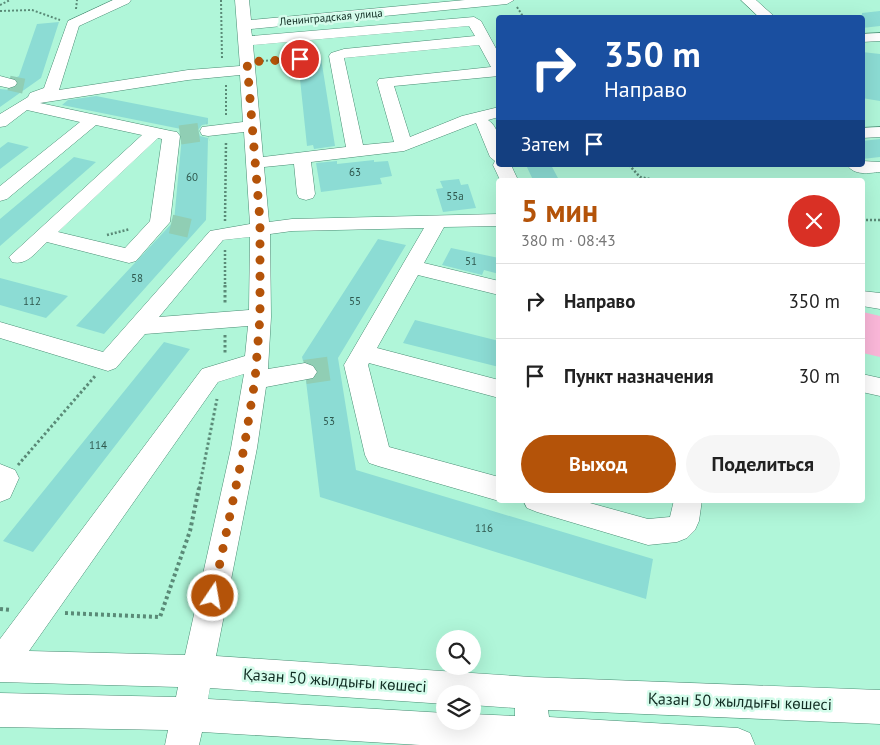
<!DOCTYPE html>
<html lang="ru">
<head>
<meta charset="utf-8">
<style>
  body { margin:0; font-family:"PT Sans",sans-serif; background:#f6f6f6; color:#222; height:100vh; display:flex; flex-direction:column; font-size:19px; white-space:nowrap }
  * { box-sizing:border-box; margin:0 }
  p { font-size:16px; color:#767676 }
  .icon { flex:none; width:28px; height:28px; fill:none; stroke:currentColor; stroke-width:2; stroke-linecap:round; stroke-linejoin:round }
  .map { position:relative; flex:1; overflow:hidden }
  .panel { position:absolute; left:496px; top:178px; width:369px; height:325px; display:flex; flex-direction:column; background:#fff; border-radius:5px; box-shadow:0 5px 20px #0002 }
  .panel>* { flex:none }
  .guide { position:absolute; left:496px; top:15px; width:369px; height:152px; border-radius:5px; box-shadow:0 5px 20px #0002; background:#1a4fa0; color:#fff; overflow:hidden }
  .buttons { position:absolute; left:436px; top:630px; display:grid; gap:10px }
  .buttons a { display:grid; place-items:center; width:45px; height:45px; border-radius:50%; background:#fff; box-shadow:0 5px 20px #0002; font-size:25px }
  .pin { position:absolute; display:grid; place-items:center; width:42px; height:42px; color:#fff; margin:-21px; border:2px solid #fff; border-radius:50%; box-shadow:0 1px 5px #0007 }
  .me { position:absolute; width:55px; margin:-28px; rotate:12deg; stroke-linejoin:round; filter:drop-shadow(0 0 4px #0008) }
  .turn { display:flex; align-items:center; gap:18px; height:105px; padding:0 25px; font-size:22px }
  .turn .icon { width:65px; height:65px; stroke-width:2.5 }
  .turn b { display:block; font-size:35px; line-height:42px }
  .then { display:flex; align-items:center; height:48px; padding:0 25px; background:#0003; gap:10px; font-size:19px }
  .round { display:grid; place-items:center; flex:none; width:52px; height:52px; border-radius:26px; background:#f6f6f6 }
  .headline { display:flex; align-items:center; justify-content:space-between; height:85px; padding:0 25px }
  h1 { font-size:30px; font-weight:600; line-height:38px; color:#b45309 }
  .button { display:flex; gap:10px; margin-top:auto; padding:10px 25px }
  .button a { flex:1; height:58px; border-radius:30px; background:#b45309; color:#fff; font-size:20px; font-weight:600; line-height:58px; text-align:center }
  .button a+a { background:#f6f6f6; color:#222 }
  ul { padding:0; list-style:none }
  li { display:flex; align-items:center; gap:15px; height:75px; padding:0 25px; border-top:1px solid #e0e0e0 }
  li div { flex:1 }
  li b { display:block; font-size:19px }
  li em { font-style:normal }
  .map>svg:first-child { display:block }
  .green { fill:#fbb7d9 }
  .building { fill:#8cdcd4 }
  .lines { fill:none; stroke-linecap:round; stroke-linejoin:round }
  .minor-tunnel-far2 { stroke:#90ceb4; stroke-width:15; stroke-dasharray:15 8; stroke-linecap:butt }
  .minor-tunnel-far1 { stroke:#90ceb4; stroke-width:19; stroke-dasharray:19 9; stroke-linecap:butt }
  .minor-tunnel { stroke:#90ceb4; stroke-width:24; stroke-dasharray:24 12; stroke-linecap:butt }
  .minor-casing { stroke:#4a8d74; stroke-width:1 }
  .path-far3 { stroke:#5a8a77; stroke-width:2; stroke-dasharray:2 2; stroke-linecap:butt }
  .path-far2 { stroke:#5a8a77; stroke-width:2.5; stroke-dasharray:2 2; stroke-linecap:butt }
  .path-far1 { stroke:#5a8a77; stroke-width:3; stroke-dasharray:2.5 2.5; stroke-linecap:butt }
  .path { stroke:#5a8a77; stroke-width:4; stroke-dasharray:3 3; stroke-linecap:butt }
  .minor { fill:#fff; fill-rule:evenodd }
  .route { stroke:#b45309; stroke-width:9; stroke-dasharray:0 16.2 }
  .labels { text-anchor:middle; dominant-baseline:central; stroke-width:5; stroke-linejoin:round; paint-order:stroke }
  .far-street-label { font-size:11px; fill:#102c22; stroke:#d4fceb }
  .number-label { font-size:11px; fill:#2f584e }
  .near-street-label { font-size:16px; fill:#102c22; stroke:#d4fceb }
</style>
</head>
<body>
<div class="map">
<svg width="880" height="745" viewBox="0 0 880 745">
  <rect width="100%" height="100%" fill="#b0f6d9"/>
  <path class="green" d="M863,312L880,316V357L863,353Z"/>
  <path class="building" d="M880,11V26L862,28V13Z
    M59,22L41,78L0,107V89L10,90L16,88L19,84L15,78L19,76L37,24Z
    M862,52L880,54V101L862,98Z
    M321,58L335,146L314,149L313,145L307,146L298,60Z
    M96,96L208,118V124L202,125L198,130L200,136L208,138L206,220L104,334L76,326L174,221L182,136L181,129L62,105L68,100Z
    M880,139V157L862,159V141Z
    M8,142L29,147L0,169V148Z
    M74,157L96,162L0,246V219Z
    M374,160V162L388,161L392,176L380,178L382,184L321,192L316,163L337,161V164Z
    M526,165H551L559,180H533Z
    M459,179L461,185L468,184L476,208L443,212L436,189L443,188L440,181Z
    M378,239L406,245L338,358L356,470L653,559L646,599L320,497L306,381L315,379L319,371L314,364L303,361L302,357Z
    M451,248L499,258V274L484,270L482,275L442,265Z
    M0,278L68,296L46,318L0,305Z
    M415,320L499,341V367L403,343Z
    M164,342L190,349L33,552L3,541Z"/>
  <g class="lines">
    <path class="minor-tunnel-far2" d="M9,83L28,87"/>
    <path class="minor-tunnel-far1" d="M180,135L208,131
      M171,224L197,230"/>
    <path class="minor-tunnel" d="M305,372L340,367"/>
    <defs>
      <path id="minor" d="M113,0H131L129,3L79,26L59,90L188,70L240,66L235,0H249L251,20L465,0H514L507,4L251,29L252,36L474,17L481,21L499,54V76L394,86L410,137L462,116L499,107V117L488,120C502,129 499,150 499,165H511L518,180H500L493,165L495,161L490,157L476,123L404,151L311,162L315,194L313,198L306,200L299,198L297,194L294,164L264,167L269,222L292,219L499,214V226L444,227L424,263L499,281V295L418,275L377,348L499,380V398L369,363L368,365L389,447L499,477V500H501L499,501L378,466L369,463L365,455L344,365L424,228L292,231L270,234L271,317L268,369L305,363L313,366L317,372L313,378L266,387L257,448L216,656L531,677L880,690V724L548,710L549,717L738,728L750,733L755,745H420L202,732L199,745H165L168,730L0,727V693L176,697L178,687L0,682V639L202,369L245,356L248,326L145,334L116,368L108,371L0,338V322L103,352L210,231L250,224L244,132L208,136L202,135L200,131L202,127L243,122L240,75L188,80L40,103L171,131L177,132L180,136L170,222L136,261L129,263L47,242C36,252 27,266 12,262L9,257L142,135L96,125L7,199L0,201V186L80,122L27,110L6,126L0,127V114L28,97L30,93L44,88L68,21ZM469,26L475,36L344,49L331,53L329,56L346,147L263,157L253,45ZM479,45L491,67L379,79L377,82L394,142L363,145L344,58ZM158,138L162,139L150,221L125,248L58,232ZM250,237L249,310L159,317L223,240ZM244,374L231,448L185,655L29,651L218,382ZM210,688L445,704V694H472V705L515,708V716L472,714V721H445V713L208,699Z
        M741,0H756L776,18H760Z
        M880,33V41L862,42V34Z
        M0,76L15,80L17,83L15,86L9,88L0,86Z
        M880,127V137L862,138V128Z
        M862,161L880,162V172C868,173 855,176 847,165H862Z
        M862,291L880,293V309L862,306Z
        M862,374L880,378V396L862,392Z
        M0,464L15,470L19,478L10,498L0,502Z
        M523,500H579L648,519L670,517L674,500H702L699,521L695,530L687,538L677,542L648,545L537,512L527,508Z"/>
    </defs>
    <use href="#minor" class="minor-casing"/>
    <path class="path-far3" d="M221,0L222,59
      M0,5L10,0
      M517,7L524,18
      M76,9L77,0
      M0,11L32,10L60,20
      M262,61L321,57
      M226,85V116"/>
    <path class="path-far2" d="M629,165L640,177L655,180
      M862,220H880
      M225,221L226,142
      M107,235L130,229
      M225,250V287"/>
    <path class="path-far1" d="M225,285V303
      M225,335V353
      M18,465L96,375
      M199,489L217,399"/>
    <path class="path" d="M0,609L11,610
      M65,613L160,617L190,531L199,488"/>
    <use href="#minor" class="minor"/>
  </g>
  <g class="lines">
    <path class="route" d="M213,596L244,448L255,380L260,317V221L247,62L300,59"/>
  </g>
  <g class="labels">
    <g class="far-street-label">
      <text transform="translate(331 17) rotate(-5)">Ленинградская улица</text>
    </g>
    <g class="number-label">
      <text x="355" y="172">63</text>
      <text x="192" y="177">60</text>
      <text x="455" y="196">55а</text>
      <text x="471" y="261">51</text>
      <text x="137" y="278">58</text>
      <text x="32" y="301">112</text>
      <text x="355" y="301">55</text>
      <text x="329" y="421">53</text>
      <text x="98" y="445">114</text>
      <text x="484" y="528">116</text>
    </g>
    <g class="near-street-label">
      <text transform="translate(335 680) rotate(4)">Қазан 50 жылдығы көшесі</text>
      <text transform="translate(740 701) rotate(2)">Қазан 50 жылдығы көшесі</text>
    </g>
  </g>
</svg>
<div class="buttons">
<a><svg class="icon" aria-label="search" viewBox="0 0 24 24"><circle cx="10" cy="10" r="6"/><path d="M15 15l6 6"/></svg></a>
<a><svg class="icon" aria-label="layers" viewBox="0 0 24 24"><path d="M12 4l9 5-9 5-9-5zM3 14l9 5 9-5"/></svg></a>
</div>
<div class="pin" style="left:300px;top:59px;background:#d93025"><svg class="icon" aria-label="arrive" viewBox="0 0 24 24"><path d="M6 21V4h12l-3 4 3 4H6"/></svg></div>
<svg class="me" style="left:213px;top:596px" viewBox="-20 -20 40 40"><circle r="17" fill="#b45309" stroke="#fff" stroke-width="3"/><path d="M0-11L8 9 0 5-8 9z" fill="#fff"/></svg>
<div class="guide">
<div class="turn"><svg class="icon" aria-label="right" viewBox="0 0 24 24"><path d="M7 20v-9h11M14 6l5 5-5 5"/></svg><div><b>350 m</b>Направо</div></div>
<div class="then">Затем<svg class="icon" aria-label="arrive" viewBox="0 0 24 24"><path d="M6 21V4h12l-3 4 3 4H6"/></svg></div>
</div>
<section class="panel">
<div class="headline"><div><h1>5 мин</h1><p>380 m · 08:43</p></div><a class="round" style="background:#d93025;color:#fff"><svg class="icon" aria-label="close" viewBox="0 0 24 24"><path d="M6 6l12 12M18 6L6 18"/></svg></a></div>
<ul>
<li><svg class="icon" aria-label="right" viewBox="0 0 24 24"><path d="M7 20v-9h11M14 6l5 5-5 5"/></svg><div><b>Направо</b></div><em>350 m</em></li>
<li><svg class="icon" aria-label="arrive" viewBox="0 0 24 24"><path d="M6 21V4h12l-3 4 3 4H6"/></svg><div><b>Пункт назначения</b></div><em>30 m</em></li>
</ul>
<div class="button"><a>Выход</a><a>Поделиться</a></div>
</section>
</div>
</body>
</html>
